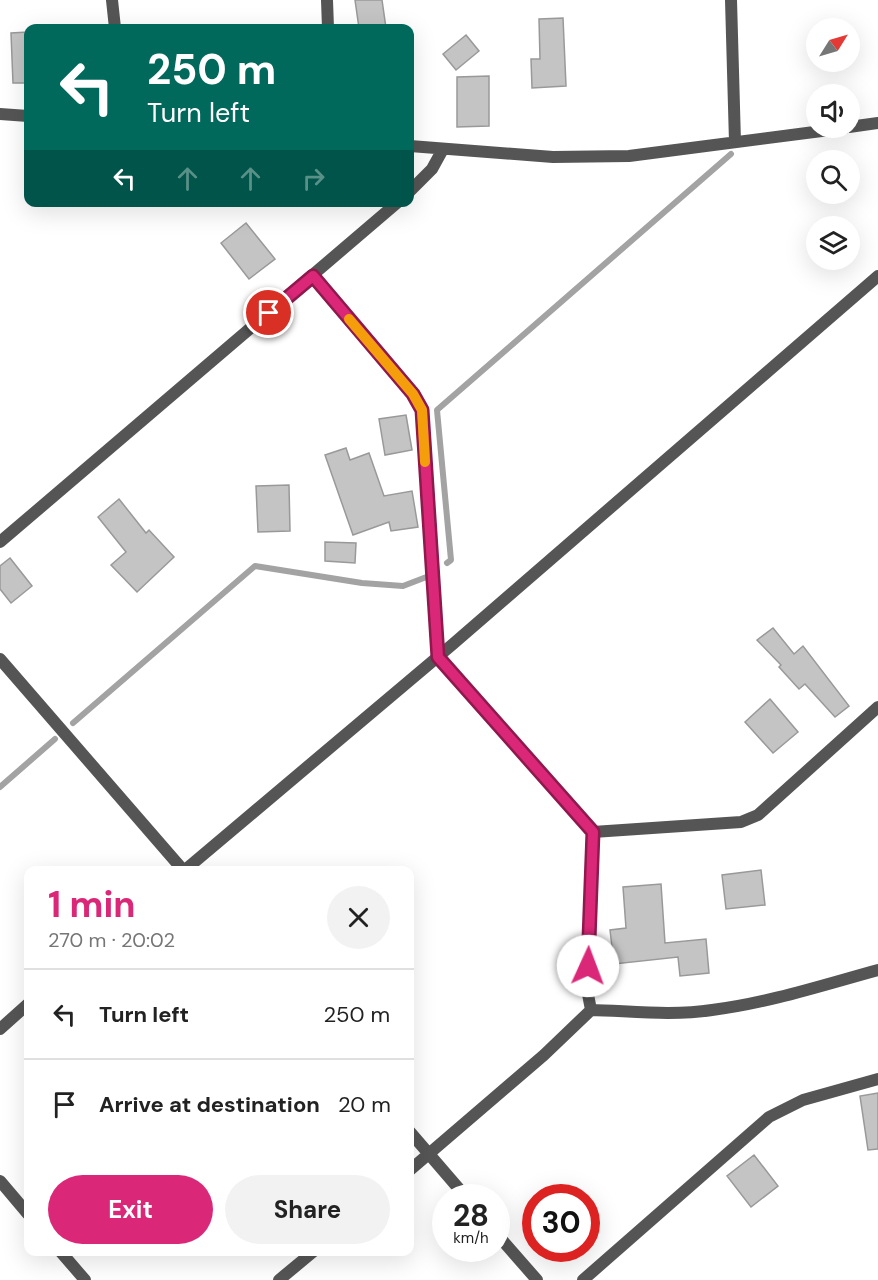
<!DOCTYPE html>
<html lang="en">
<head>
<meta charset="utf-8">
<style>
  body { margin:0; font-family:"DM Sans",sans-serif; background:#f2f2f2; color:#222; height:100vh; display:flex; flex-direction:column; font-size:22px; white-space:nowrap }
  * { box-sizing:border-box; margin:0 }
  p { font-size:20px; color:#767676 }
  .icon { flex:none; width:33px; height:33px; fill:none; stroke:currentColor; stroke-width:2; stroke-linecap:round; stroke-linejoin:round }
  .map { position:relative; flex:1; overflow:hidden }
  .side { position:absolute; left:24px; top:866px; width:390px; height:390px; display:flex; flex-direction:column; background:#fff; border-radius:12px; box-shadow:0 6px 24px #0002 }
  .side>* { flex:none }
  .banner { position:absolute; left:24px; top:24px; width:390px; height:183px; border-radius:12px; box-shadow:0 6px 24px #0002; background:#00695c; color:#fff; overflow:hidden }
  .needle { width:39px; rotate:53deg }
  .fabs { position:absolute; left:806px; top:18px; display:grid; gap:12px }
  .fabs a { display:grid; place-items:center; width:54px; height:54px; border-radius:50%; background:#fff; box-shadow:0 6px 24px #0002; font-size:30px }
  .speed { position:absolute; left:432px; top:1184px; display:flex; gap:12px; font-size:30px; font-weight:700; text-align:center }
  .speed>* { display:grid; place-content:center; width:78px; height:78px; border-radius:50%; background:#fff; box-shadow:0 6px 24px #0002; line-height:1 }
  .speed small { font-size:15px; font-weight:400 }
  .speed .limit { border:9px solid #d22; background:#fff; color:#111 }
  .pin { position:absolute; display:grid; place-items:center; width:51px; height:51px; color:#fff; margin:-26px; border:3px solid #fff; border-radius:50%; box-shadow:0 2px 6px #0007 }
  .me { position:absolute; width:66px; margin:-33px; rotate:2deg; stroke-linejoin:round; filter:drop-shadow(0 0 4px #0008) }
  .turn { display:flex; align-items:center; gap:21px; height:126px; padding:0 24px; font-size:27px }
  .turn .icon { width:78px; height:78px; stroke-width:2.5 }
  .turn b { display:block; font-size:42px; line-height:51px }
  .lanes { display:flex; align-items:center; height:57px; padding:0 24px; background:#0003; justify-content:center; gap:30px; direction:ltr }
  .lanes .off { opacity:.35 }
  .round { display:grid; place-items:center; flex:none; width:63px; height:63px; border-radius:32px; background:#f2f2f2 }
  .headline { display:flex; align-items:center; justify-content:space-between; height:102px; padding:0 24px }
  h1 { font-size:36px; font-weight:700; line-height:45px; color:#db2777 }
  .primary-button { display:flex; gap:12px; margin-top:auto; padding:12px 24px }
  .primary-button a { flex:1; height:69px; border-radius:36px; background:#db2777; color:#fff; font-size:24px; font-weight:700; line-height:69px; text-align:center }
  .primary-button a+a { background:#f2f2f2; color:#222 }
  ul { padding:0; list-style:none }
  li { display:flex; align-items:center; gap:18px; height:90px; padding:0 24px; border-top:2px solid #e0e0e0 }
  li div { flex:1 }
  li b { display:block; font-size:22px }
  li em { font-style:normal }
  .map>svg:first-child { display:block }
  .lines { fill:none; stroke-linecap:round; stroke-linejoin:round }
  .stream { stroke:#a3a3a3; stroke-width:6 }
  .building { fill:#c4c4c4; stroke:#999; stroke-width:1.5 }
  .street { stroke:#555; stroke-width:12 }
  .route-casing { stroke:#8e194d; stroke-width:15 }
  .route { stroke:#db2777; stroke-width:10 }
  .slow { stroke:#f59e0b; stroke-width:10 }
</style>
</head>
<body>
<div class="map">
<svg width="878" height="1280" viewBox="0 0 878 1280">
  <rect width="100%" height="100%" fill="#fff"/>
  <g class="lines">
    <path class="stream" d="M447,563L451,560L437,410L731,154
      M73,723L255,566L362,583L403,586L429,576
      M0,787L55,739"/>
  </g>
  <path class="building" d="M355,0H382L386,28H359Z
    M563,18L566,86L532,88L531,59H540L539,19Z
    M28,32V83H13L11,33Z
    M466,35L479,51L456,70L443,54Z
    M489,76V126L457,127V77Z
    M246,223L275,259L249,279L221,243Z
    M406,415L412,450L385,455L379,419Z
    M346,448L350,460L369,453L384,496L412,491L418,527L391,531L389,522L353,535L325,455Z
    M289,485L290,531L258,532L256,486Z
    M119,499L146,533L149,530L174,557L137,592L111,565L126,552L98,517Z
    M325,542L356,543L355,563L325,561Z
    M10,558L32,586L11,603L0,589V566Z
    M773,628L794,654L803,646L849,706L835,717L805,684L799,689L779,667L781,665L757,640Z
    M770,699L798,732L773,753L745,722Z
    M761,870L765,905L726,909L722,875Z
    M661,884L665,943L706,939L709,973L680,976L678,957L614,964L610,930L626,928L623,887Z
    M878,1093V1149L868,1150L860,1096Z
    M754,1155L778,1186L751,1207L727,1176Z"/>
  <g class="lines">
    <path class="street" d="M112,0L115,28
      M327,0L328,28
      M731,0L735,142
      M0,114L28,116
      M849,127L878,123
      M410,146L553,157L629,156L845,128
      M410,191L432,169L443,149
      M313,276L413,394L422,410L438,657L593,832L587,989L591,1010
      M0,542L398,202
      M0,659L183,870
      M593,832L741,822L758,815L878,707
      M185,870L453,644L878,276
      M0,1029L28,1004
      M410,1132L466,1197
      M410,1170L544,1055L591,1010C631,1011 672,1016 712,1010C768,1003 823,985 878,970
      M0,1181L28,1214
      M496,1233L537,1280
      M60,1251L85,1280
      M279,1280L314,1251
      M583,1280L769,1117L803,1100L878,1079"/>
  </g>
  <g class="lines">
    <defs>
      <path id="route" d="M269,313L313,276L413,394L422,410L438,657L593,832L588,966"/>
    </defs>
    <use href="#route" class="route-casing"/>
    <use href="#route" class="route"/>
    <path class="slow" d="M349,319L413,394L422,410L425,462"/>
  </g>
</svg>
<div class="fabs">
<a><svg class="needle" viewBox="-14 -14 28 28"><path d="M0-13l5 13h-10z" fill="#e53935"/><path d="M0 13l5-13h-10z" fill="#767676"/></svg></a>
<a><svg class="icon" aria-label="sound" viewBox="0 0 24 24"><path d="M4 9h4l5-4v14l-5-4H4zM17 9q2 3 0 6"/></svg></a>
<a><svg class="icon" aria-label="search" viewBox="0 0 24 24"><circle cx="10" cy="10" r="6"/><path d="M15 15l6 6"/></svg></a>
<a><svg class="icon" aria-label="layers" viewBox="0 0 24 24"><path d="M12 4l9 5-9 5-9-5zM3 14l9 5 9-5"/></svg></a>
</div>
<div class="speed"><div>28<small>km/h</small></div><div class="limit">30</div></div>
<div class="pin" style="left:269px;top:313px;background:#d93025"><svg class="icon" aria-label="arrive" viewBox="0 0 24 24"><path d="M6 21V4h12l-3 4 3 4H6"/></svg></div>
<svg class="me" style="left:588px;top:966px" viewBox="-20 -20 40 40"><circle r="19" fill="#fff"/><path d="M0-13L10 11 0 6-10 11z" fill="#db2777"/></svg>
<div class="banner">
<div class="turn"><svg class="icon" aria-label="left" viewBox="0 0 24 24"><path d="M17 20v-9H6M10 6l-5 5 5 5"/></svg><div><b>250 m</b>Turn left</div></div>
<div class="lanes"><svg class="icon" aria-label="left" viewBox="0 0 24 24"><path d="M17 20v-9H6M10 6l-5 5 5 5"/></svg><svg class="icon off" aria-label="ahead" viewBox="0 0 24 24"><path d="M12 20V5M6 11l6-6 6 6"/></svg><svg class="icon off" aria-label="ahead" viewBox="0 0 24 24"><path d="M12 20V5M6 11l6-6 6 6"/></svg><svg class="icon off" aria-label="right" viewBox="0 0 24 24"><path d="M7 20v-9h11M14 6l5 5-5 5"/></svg></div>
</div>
<section class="side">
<div class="headline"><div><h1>1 min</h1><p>270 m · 20:02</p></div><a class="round"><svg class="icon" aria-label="close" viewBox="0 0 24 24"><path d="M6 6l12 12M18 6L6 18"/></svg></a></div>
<ul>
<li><svg class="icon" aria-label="left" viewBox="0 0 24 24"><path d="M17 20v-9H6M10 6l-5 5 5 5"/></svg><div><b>Turn left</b></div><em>250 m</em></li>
<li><svg class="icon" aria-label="arrive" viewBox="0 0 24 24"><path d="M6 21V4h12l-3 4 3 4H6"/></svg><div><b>Arrive at destination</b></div><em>20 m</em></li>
</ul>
<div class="primary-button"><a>Exit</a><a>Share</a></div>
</section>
</div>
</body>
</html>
